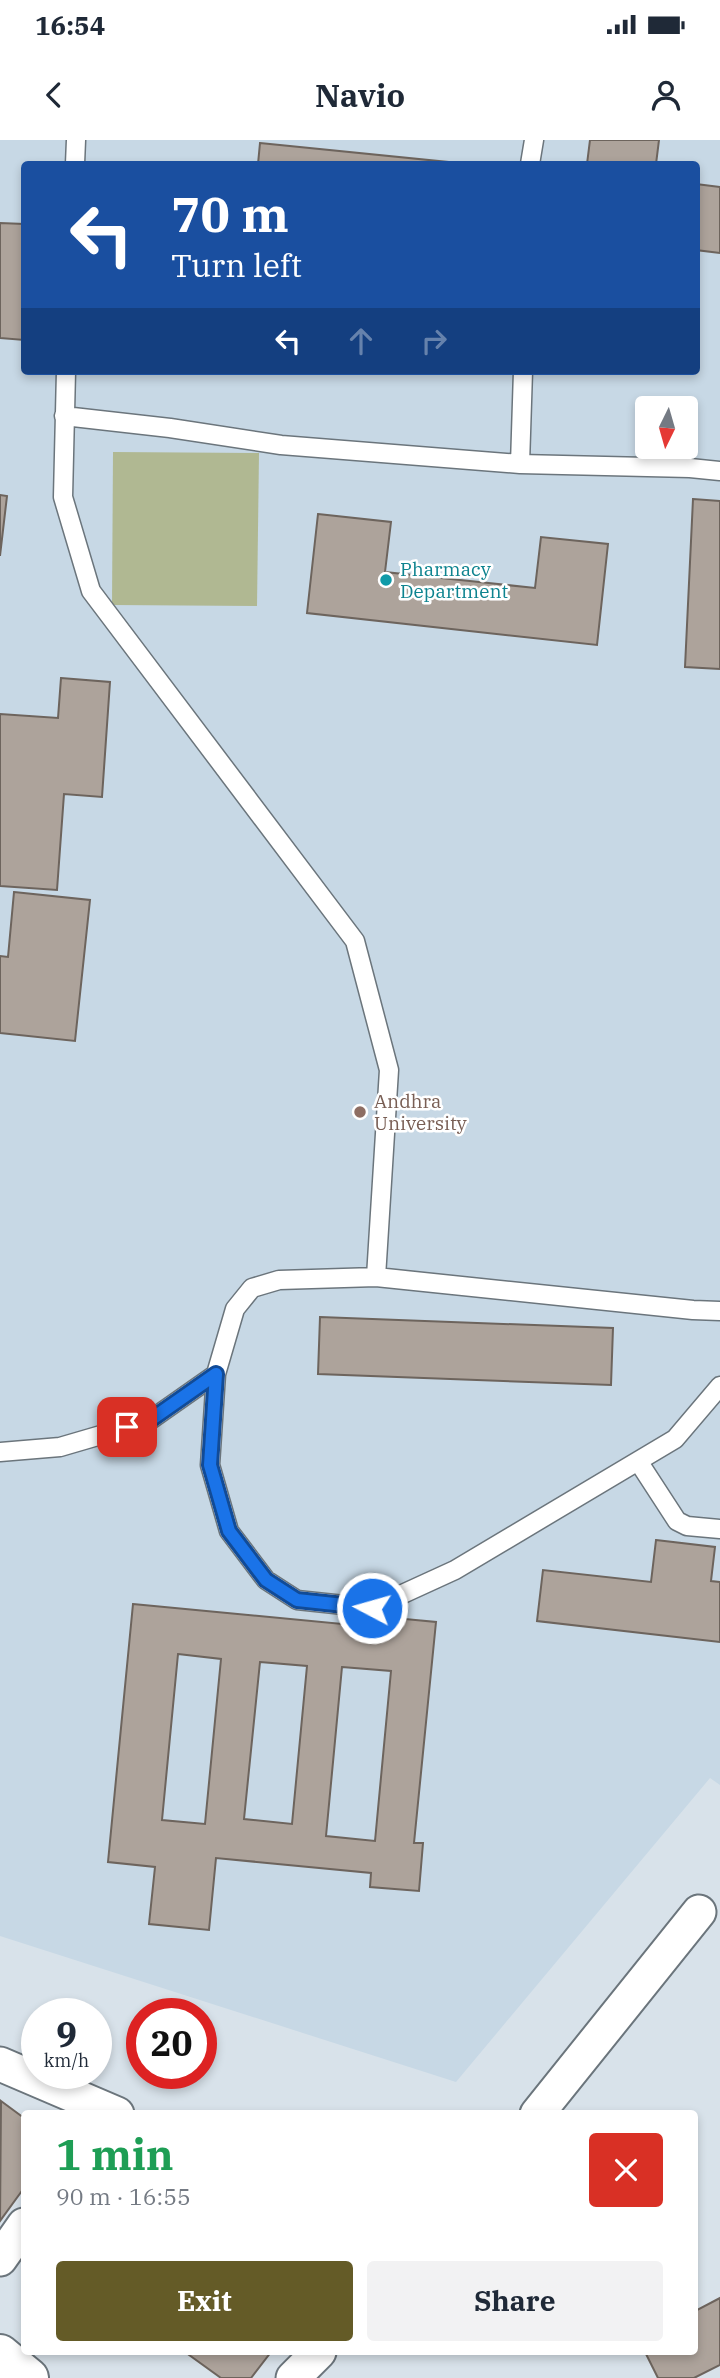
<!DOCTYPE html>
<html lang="en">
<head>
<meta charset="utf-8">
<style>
  body { margin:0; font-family:"IBM Plex Serif",serif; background:#f2f2f3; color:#1f2937; height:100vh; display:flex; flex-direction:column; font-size:26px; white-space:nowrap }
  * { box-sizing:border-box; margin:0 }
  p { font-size:23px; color:#747a83 }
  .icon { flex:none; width:38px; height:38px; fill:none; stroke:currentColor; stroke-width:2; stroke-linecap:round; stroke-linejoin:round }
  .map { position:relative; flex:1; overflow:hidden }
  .sheet { position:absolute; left:21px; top:1970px; width:677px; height:245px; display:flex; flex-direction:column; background:#fff; border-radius:7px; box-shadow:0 4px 10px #0003 }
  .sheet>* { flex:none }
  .top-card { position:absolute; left:21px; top:21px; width:679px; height:214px; border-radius:7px; box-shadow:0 4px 10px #0003; background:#1a4fa0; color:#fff; overflow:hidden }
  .needle { width:46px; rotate:185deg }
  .controls { position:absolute; left:635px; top:256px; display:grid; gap:14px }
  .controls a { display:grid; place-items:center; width:63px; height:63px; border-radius:7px; background:#fff; box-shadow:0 4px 10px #0003; font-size:35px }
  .speed { position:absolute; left:21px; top:1858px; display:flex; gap:14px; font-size:35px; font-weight:700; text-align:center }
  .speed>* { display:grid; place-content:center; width:91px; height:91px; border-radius:50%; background:#fff; box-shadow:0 4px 10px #0003; line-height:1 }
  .speed small { font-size:18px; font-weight:400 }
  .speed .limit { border:10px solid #d22; background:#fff; color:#111 }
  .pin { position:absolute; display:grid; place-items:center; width:60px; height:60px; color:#fff; margin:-30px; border-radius:14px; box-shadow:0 4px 10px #0006 }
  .me { position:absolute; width:77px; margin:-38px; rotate:276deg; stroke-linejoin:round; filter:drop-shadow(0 0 5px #0008) }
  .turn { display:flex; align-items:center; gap:24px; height:147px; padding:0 35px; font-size:32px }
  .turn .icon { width:91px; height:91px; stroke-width:2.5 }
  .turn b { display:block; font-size:49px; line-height:60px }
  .lanes { display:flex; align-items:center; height:66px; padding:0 35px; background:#0003; justify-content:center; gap:35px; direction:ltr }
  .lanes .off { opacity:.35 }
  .round { display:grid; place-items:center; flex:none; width:74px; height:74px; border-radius:7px; background:#f2f2f3 }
  .head { display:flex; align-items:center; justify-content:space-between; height:119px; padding:0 35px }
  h1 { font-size:42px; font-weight:700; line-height:52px; color:#1e9e55 }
  .button { display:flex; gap:14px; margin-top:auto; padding:14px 35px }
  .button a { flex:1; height:80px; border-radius:7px; background:#645b27; color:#fff; font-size:28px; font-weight:700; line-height:80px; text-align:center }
  .button a+a { background:#f2f2f3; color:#1f2937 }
  .status { display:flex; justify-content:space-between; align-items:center; height:49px; padding:0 35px; background:#fff; direction:ltr }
  .status svg { height:19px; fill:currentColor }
  header { display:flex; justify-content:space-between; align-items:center; height:91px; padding:0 35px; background:#fff; font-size:32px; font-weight:700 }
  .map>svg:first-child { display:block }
  .built { fill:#c7d8e5; fill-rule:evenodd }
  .green { fill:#b0b892 }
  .building { fill:#ada39b; stroke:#6d645d; stroke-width:2; fill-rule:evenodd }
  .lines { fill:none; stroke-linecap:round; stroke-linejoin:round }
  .lane-casing { stroke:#6b757c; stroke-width:21 }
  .street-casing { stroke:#6b757c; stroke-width:37 }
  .secondary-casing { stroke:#6b757c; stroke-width:42 }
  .lane { stroke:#fff; stroke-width:18 }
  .street { stroke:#fff; stroke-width:33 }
  .secondary { stroke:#fff; stroke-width:38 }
  .route-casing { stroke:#114b97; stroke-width:18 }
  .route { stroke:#1a73e8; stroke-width:12 }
  .culture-dot { fill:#0f9aa8; stroke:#fff; stroke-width:2.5 }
  .education-dot { fill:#8d6e63; stroke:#fff; stroke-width:2.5 }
  .labels { text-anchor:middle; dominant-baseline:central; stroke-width:5; stroke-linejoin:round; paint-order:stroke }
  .culture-label { font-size:19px; fill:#0d838f; stroke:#fff; text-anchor:start }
  .education-label { font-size:19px; fill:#785e54; stroke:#fff; text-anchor:start }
</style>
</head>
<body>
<div class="status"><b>16:54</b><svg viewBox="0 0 49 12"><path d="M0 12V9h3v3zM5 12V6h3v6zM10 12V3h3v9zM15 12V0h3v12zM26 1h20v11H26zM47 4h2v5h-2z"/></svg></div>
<header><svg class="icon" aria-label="back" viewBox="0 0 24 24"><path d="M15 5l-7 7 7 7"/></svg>Navio<svg class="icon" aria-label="person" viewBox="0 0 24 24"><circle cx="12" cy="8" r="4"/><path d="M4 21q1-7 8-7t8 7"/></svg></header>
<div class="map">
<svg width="720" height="2238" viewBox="0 0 720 2238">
  <rect width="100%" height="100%" fill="#d8e2ea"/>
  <path class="built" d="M0,0H720V1645L710,1638L456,1942L0,1796ZM24,24H696V231H24ZM648,268H686V306H648Z"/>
  <path class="green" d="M113,312L259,313L257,466L112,465Z"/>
  <path class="building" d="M590,0H659L656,24H587Z
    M260,3L448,22V24H258Z
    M696,44L720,47V113L696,110Z
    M0,83L24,84V200L0,198Z
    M0,355L7,356L0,416Z
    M693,359L720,361V529L685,527Z
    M318,374L391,382L385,432L535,448L541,397L608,404L597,505L307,473Z
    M61,538L110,542L102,657L64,654L57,750L0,746V574L58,578Z
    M14,752L90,760L75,901L0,893V816L8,817Z
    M320,1177L613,1188L611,1245L318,1234Z
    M656,1400L715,1407L711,1441L720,1442V1502L537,1481L543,1430L651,1442Z
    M133,1464L394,1489L395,1478L436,1482L414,1703H423L419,1751L370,1747L371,1733L216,1718L209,1790L149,1784L155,1727L108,1722ZM178,1514L221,1519L205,1684L162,1680ZM260,1522L307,1526L292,1684L244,1679ZM342,1527L391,1531L375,1701L326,1696Z
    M1,1961L24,1978V2048L0,2081Z
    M720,2158V2225L694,2238H658L645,2212H695V2171Z
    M185,2212H271L251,2238H221Z"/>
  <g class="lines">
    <defs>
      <path id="lane" d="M75,24L76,0
        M530,24L534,0
        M66,231L63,357L91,451L355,801L389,930L376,1137L693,1170L720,1171
        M523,231L520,324L690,328L720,331
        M64,276L170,288L281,305L520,324
        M376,1137L279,1140L252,1148L235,1169L216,1234L210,1325L229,1391L266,1440L297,1460L372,1468L455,1430L675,1299L720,1246
        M0,1312L60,1307L149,1281L216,1234
        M638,1321L677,1381L687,1386L720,1389"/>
      <path id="street" d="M0,1924L117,1974
        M537,1974L699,1772
        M0,2119L24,2085
        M293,2238L319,2212"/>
      <path id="secondary" d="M0,2214L29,2238"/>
    </defs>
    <use href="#lane" class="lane-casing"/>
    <use href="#street" class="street-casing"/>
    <use href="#secondary" class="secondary-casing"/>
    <use href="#lane" class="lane"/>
    <use href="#street" class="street"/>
    <use href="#secondary" class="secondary"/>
  </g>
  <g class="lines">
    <defs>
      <path id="route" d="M127,1287L149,1281L216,1234L210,1325L229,1391L266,1440L297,1460L372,1468"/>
    </defs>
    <use href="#route" class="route-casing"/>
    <use href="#route" class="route"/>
  </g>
  <circle class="culture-dot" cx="386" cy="440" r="7"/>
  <circle class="education-dot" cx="360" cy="972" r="7"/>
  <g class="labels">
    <g class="culture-label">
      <text x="400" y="429">Pharmacy<tspan x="400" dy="22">Department</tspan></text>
    </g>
    <g class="education-label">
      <text x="374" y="961">Andhra<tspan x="374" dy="22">University</tspan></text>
    </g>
  </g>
</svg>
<div class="controls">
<a><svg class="needle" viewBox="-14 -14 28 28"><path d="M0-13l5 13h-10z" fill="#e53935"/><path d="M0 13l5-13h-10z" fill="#747a83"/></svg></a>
</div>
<div class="speed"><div>9<small>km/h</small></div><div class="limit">20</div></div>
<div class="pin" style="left:127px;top:1287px;background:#d93025"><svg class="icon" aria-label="arrive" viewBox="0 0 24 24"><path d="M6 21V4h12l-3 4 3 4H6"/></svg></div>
<svg class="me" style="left:372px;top:1468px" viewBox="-20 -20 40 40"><circle r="17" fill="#1a73e8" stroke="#fff" stroke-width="3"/><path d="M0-11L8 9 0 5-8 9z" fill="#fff"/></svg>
<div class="top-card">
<div class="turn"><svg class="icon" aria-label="left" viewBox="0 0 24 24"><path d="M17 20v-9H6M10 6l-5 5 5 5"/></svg><div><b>70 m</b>Turn left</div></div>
<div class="lanes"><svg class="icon" aria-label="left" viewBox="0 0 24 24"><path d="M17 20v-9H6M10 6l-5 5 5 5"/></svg><svg class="icon off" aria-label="ahead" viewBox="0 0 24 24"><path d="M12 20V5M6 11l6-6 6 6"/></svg><svg class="icon off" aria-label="right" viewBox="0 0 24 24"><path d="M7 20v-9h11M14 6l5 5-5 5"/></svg></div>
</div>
<section class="sheet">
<div class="head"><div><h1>1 min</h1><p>90 m · 16:55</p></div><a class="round" style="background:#d93025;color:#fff"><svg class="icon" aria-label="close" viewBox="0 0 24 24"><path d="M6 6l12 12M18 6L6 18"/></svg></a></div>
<div class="button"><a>Exit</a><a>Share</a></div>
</section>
</div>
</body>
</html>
